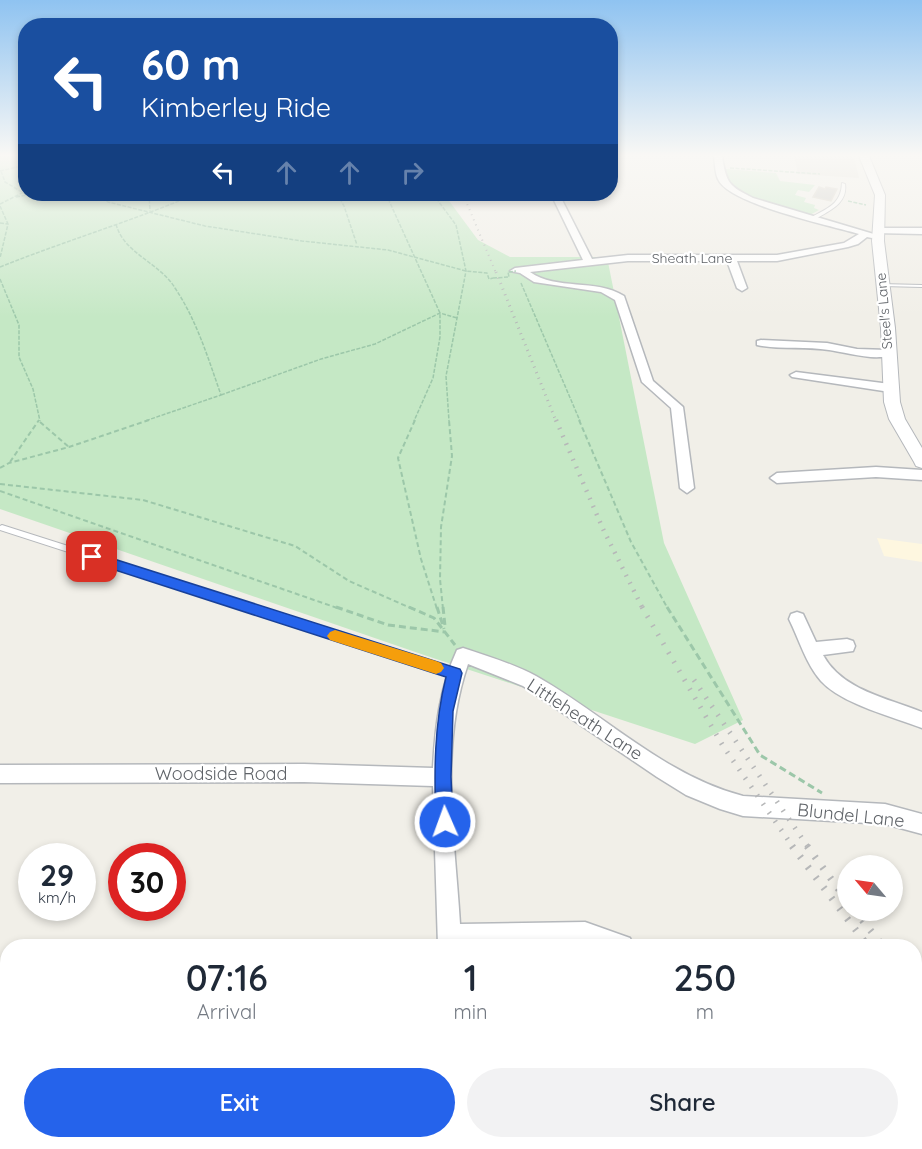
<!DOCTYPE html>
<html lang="en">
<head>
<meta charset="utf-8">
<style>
  body { margin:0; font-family:Quicksand,sans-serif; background:#f2f2f3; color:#1f2937; height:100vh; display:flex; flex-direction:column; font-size:22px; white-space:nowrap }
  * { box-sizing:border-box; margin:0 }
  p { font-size:20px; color:#747a83 }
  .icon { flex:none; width:33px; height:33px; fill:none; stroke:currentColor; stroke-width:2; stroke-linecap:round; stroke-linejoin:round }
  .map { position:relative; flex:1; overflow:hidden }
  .drawer { position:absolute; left:0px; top:939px; width:922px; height:210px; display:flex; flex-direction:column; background:#fff; border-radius:24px 24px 0 0; box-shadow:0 3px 9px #0003 }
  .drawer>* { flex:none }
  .top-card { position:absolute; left:18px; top:18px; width:600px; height:183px; border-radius:24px; box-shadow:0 3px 9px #0003; background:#1a4fa0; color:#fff; overflow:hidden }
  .needle { width:39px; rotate:299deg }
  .controls { position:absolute; left:837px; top:855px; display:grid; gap:12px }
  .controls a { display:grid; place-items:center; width:66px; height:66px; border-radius:50%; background:#fff; box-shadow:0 3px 9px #0003; font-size:30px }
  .speed { position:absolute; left:18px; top:843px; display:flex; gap:12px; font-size:30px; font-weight:700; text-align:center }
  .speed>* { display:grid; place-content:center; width:78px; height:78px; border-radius:50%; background:#fff; box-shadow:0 3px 9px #0003; line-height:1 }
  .speed small { font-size:15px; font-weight:400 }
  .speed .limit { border:9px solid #d22; background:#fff; color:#111 }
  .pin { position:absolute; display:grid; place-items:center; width:51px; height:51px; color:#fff; margin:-26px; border-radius:12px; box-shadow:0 3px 9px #0006 }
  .me { position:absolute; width:66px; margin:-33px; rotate:358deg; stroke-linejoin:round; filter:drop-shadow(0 0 4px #0008) }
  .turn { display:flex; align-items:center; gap:21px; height:126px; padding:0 24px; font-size:27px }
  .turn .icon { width:78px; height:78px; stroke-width:2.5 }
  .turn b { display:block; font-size:42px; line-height:51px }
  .lanes { display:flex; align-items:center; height:57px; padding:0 24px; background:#0003; justify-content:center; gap:30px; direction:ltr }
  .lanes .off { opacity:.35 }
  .eta { display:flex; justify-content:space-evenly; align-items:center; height:102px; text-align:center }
  .eta b { font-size:36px; font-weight:600; line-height:42px }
  .cta { display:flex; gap:12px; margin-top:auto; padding:12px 24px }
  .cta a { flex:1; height:69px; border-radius:36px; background:#2563eb; color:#fff; font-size:24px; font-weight:600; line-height:69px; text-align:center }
  .cta a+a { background:#f2f2f3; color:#1f2937 }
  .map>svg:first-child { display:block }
  .commercial { fill:#fef7e0 }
  .education { fill:#e1ded6 }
  .green { fill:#c5e8c5 }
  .building { fill:#cccac5; stroke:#d6d1c6; stroke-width:1.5 }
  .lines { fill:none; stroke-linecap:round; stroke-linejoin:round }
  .service-casing { stroke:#b5b8bc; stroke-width:2 }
  .minor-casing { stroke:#b5b8bc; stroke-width:3 }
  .tertiary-casing { stroke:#b5b8bc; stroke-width:2 }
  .path-far2 { stroke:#9cc7a9; stroke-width:1.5; stroke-dasharray:4 1.5; stroke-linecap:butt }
  .path-far1 { stroke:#9cc7a9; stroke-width:2; stroke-dasharray:5 3; stroke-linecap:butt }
  .path { stroke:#9cc7a9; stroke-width:3; stroke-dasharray:7 4; stroke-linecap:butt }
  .service { fill:#fff; fill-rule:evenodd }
  .minor { fill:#fff; fill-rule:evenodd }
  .tertiary { fill:#fff; fill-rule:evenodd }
  .rail-far4 { stroke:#b6b7b8; stroke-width:2; stroke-dasharray:1 4.5; stroke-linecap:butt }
  .rail-far3 { stroke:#b6b7b8; stroke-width:3; stroke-dasharray:1 5; stroke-linecap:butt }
  .rail-far2 { stroke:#b6b7b8; stroke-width:4.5; stroke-dasharray:1.5 7; stroke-linecap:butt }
  .rail-far1 { stroke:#b6b7b8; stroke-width:5; stroke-dasharray:1.5 9; stroke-linecap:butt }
  .rail { stroke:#b6b7b8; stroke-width:7; stroke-dasharray:2 11; stroke-linecap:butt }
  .path-bridge { stroke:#9cc7a9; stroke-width:1.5; stroke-dasharray:4 1.5; stroke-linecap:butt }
  .route { fill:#2563eb; stroke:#184099; stroke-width:1.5 }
  .slow { fill:#f59e0b }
  .labels { text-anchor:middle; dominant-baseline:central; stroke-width:4.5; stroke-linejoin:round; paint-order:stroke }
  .far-street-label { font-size:14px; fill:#5f6368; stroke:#fff }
  .near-street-label { font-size:18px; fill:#5f6368; stroke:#fff }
</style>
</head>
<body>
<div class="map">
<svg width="922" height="1149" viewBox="0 0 922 1149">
  <rect width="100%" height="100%" fill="#f1efe8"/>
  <path class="commercial" d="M877,538L922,544V562L884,556Z"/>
  <path class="education" d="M794,156H854L859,178L798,174Z"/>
  <path class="green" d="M0,156H25L26,194H444L478,240L510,257H607L664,543L743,720L695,744L427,656L0,509Z
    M726,169L776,173L780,181L815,185L809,192L798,190L795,195L806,198L804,202L815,205L814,208L819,210L810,215C781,207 736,203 724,172Z"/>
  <path class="building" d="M819,187L825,189L826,187L837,189L831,201L813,197Z"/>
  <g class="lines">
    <defs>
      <path id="service" d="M842,183L845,184C848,204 828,211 814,220H810V218C827,208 841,205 842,183Z
        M880,284L922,285V287L882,286L880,285Z
        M2,525L455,669L458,670L459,673L458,676L455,677L0,530V526Z"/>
      <path id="minor" d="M714,156H722C726,183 729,186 753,198L877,235L872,238L867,237L858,244L848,247L777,261H737L747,288L742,291L737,288L727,261H628L530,272C557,291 595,278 624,296L653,381L683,407L694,488L687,493L680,488L671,408L642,382L615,300L601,292L534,282L520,273L510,271L515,268L583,260L551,194H559L592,259L628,255H777L844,243L859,234C832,226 728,204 718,179C715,173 715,163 714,156Z
        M878,228H922V234L875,233V229Z
        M761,340L827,343L857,349L888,350L894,353C881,363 844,352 829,350C805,346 780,350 757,345V341Z
        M796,372L890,384L896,388L890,392L792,377L790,375Z
        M876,467L922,470V480L876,477L777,483L770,478L777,473Z
        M797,612L803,614L816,642L847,639L853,641L855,646L853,651L823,655C842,690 887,698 922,712V728C893,717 842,704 821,681C806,664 799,639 789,619L791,614Z
        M463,648C487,656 514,664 536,676C605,715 665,776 743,796L885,804L922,814V834L885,824L743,816L720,809L686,795L657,777L523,686L468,664C439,748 455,838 460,924L585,922L630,938L633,946H593L585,944L438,946L433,786L304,782L0,783V765L304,764L433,768C435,727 440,687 457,650Z
        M419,1142H444L445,1149H419Z
        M771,1142H796L800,1149H774Z"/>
      <path id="tertiary" d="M859,156H869L885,195L884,241L895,328L900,402L905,419L922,448V468L916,466L914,462L889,419L884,402L881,328L872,241L875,195Z"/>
    </defs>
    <use href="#service" class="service-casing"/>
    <use href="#minor" class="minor-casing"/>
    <use href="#tertiary" class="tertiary-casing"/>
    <path class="path-far2" d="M730,168L820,174
      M0,171L26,165
      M1,171L5,182L27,195L33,194
      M98,194L108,202L205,226L302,241L388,250L466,271L487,273L489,279L493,278
      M149,194L150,211
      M337,194L344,206L357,245
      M386,194L440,313V337L433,378L414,421
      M433,194L456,225L466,271L446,376L449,421
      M16,197L27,195
      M848,201L866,205
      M0,204L26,191
      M0,206L8,224L0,258
      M0,223L8,224
      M116,224C123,253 160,263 175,288C197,321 208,358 221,395L145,421
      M0,267C65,241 132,221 196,194
      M0,279L19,325V357L33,389L40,421
      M521,283L580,421
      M221,395L321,359L375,344L440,313L457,318"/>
    <path class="path-far1" d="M415,420L398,458L421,559L437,609
      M579,420L631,542L668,609
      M40,422L69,447
      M10,462L39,420
      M0,468L9,463L69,447L149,420
      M0,484L143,500L295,546L349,581L413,609
      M0,491L340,609
      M443,609L440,579L441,527L452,456L449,420"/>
    <path class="path" d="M336,607L388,625L445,632
      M409,607L434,618L455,645
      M437,607L444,629
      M443,607L445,626
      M667,607L760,755L822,793"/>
    <use href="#service" class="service"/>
    <use href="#minor" class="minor"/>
    <use href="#tertiary" class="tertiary"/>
    <path class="rail-far4" d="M463,194L496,273"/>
    <path class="rail-far3" d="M496,272L556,421"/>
    <path class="rail-far2" d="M556,420L603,529L643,609"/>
    <path class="rail-far1" d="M642,607L723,746L793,847
      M694,680L808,847"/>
    <path class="rail" d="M792,846L868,946
      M807,846L848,902
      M854,910L883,946
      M915,987L922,995
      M915,1005L922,1013"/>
    <path class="path-bridge" d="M493,278L509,277L508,272L516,271"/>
  </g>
  <linearGradient id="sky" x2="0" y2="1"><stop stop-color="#8fc3f1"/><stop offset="0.49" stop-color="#f9f8f5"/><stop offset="1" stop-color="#f9f8f5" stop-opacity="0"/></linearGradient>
  <rect width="922" height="317" fill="url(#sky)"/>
  <path class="route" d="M92,552L460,669L462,673L453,711L451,777L453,822L451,828L445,831L438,828L436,822C434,773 434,725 446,677L87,561L85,557Z"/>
  <path class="slow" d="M335,630L436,661L441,663L444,668L441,672L436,674L330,640L327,636L330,632Z"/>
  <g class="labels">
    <g class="far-street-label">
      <text x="692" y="258">Sheath Lane</text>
      <text transform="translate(884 311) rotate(-95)">Steel's Lane</text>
    </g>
    <g class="near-street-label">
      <text transform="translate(585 719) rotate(33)">Littleheath Lane</text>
      <text x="221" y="773">Woodside Road</text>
      <text transform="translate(851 815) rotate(6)">Blundel Lane</text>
    </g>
  </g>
</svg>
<div class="controls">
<a><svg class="needle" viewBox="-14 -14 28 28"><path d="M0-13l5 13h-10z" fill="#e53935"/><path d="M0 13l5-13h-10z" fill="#747a83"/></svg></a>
</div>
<div class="speed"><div>29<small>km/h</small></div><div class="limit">30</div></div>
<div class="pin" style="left:92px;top:557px;background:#d93025"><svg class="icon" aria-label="arrive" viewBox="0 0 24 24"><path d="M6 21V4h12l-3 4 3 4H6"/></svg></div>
<svg class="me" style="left:445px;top:822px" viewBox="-20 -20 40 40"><circle r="17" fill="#2563eb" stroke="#fff" stroke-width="3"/><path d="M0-11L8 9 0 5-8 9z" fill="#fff"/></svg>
<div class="top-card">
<div class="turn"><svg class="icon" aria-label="left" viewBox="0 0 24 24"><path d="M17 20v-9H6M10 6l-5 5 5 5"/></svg><div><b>60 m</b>Kimberley Ride</div></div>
<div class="lanes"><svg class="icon" aria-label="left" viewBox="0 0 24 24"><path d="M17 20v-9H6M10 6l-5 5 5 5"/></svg><svg class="icon off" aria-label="ahead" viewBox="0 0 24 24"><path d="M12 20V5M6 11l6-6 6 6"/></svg><svg class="icon off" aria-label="ahead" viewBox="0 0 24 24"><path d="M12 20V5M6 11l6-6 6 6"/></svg><svg class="icon off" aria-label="right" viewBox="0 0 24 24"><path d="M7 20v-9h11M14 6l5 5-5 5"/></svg></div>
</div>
<section class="drawer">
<div class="eta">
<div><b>07:16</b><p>Arrival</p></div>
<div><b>1</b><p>min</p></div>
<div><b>250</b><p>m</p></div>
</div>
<div class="cta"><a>Exit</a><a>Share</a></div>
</section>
</div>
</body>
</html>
